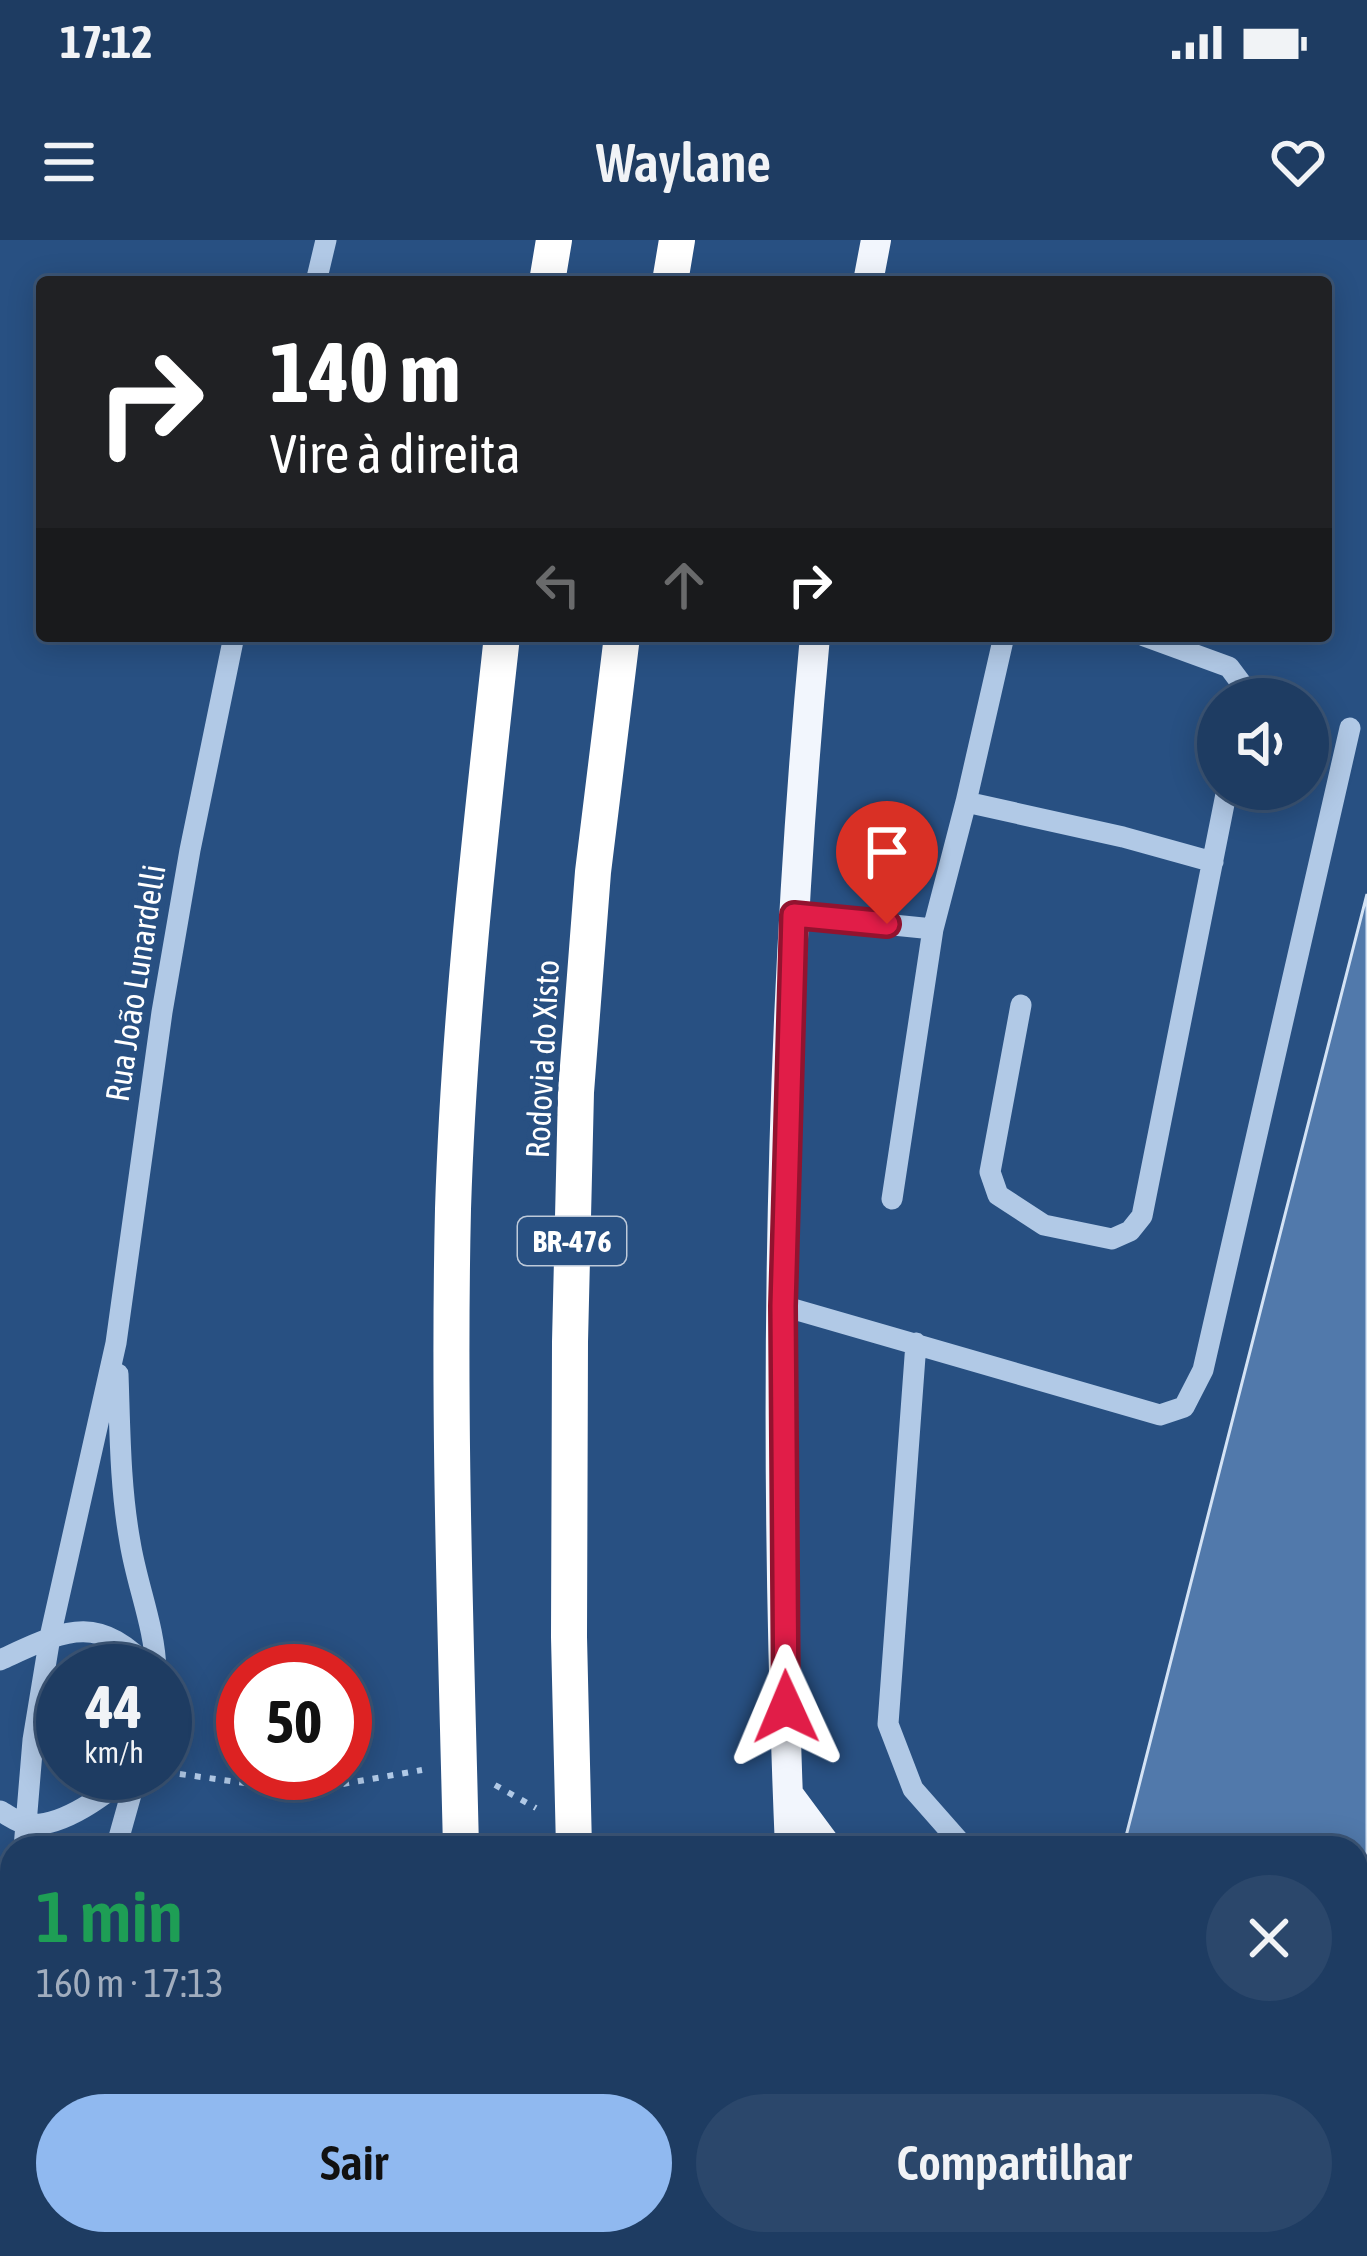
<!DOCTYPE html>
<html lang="pt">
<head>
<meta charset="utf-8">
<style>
  body { margin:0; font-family:"Asap Condensed",sans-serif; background:#2b476b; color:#f1f3f6; height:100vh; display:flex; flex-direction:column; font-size:45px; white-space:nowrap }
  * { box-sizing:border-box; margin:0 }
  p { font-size:39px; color:#a1adbe }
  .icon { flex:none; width:66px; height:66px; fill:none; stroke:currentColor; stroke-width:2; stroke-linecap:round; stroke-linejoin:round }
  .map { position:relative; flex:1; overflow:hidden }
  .side { position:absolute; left:0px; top:1596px; width:1368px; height:420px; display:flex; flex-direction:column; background:#1e3c62; border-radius:36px 36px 0 0; box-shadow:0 6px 30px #0003,0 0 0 3px #3c5677 }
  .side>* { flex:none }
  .guide { position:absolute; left:36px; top:36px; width:1296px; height:366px; border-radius:12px; box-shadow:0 6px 30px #0003,0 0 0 3px #3c5677; background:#202124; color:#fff; overflow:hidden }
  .tools { position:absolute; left:1197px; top:438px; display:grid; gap:24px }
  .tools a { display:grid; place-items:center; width:132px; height:132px; border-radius:50%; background:#1e3c62; box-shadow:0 6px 30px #0003,0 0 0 3px #3c5677; font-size:60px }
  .speed { position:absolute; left:36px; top:1404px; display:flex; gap:24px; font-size:60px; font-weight:700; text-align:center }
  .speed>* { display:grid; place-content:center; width:156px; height:156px; border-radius:50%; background:#1e3c62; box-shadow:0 6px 30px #0003,0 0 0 3px #3c5677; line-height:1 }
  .speed small { font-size:30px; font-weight:400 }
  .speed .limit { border:18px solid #d22; background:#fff; color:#111 }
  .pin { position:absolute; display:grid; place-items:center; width:102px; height:102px; color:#fff; margin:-123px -51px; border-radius:50% 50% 50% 0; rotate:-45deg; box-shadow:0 0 12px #0007 }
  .pin .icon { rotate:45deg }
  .me { position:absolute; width:132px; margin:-66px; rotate:359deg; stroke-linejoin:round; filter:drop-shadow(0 0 9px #0008) }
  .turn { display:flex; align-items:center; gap:42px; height:252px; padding:0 36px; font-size:54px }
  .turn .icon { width:156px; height:156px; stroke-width:2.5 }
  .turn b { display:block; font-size:84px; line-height:102px }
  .lanes { display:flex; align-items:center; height:114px; padding:0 36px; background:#0003; justify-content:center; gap:60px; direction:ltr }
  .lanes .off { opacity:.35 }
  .round { display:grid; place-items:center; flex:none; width:126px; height:126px; border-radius:63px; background:#2b476b }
  .overview { display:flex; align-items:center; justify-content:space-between; height:204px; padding:0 36px }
  h1 { font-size:72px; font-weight:600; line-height:90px; color:#1e9e55 }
  .primary-button { display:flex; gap:24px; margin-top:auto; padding:24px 36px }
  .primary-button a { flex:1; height:138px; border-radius:72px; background:#90b9f0; color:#111; font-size:48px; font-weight:600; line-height:138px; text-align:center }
  .primary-button a+a { background:#2b476b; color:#f1f3f6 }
  .status { display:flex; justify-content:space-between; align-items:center; height:84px; padding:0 60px; background:#1e3c62; direction:ltr }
  .status svg { height:33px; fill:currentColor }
  header { display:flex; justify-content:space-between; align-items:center; height:156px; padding:0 36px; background:#1e3c62; font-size:54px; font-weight:600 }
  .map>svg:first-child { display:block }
  .building { fill:#5179ab; stroke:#d4e3f5; stroke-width:3 }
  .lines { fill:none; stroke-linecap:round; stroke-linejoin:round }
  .path { stroke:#b1c9e6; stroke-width:6; stroke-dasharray:6 9; stroke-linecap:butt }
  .minor { stroke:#b1c9e6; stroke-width:21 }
  .major { stroke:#f2f6fd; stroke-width:30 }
  .highway { stroke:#fff; stroke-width:36 }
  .route-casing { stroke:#92132f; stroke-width:30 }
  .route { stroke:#e11d48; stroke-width:21 }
  .labels { text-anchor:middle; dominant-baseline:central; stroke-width:12; stroke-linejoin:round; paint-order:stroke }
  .shield { fill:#285082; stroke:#becada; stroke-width:3 }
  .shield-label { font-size:30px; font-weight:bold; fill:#fff }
  .street-label { font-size:33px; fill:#fff; stroke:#285082 }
</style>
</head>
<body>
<div class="status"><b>17:12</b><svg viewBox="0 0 49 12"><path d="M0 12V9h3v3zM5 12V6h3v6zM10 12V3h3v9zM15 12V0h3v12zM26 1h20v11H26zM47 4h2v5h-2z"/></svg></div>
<header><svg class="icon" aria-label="menu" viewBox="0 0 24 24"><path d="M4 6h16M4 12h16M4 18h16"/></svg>Waylane<svg class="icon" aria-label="heart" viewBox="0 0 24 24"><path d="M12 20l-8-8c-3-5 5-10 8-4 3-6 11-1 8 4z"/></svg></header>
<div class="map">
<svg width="1367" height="2016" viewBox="0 0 1367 2016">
  <rect width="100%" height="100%" fill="#285082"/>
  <path class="building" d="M1367,654V1742L1356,1739V1608H1123Z
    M1004,2004H1094L1104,2016H988Z"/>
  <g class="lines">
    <path class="path" d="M165,1532L303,1551L422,1530
      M495,1545L536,1568"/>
    <path class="minor" d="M316,42L326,0
      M1144,396L1229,427L1241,443L1243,459
      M966,562L1123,597L1213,622
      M794,675L933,689
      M1021,765L990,932L998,955L1044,985L1112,999L1130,991L1142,976L1227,549
      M892,959L933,689L966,562L1004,396
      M783,1066L1160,1175L1184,1167L1203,1130L1350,488
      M916,1103L888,1484L913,1549L965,1608
      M118,1134C120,1190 120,1247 130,1302C137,1346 155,1387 156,1431
      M0,1420C66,1390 96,1371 152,1431
      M0,1571C8,1575 18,1583 27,1584C62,1589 107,1553 132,1533
      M24,1608L33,1500L50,1397L116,1103L162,772L190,610L234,396
      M116,1608L137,1533
      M1356,1772L1367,1776
      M1356,1905L1367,1908
      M1274,2004L1305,2016
      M0,2010L12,1842
      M961,2016L965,2004"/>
    <path class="major" d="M868,42L876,0
      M788,1554L828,1608
      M790,1608C773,1207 778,795 815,396
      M816,2004L817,2016"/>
    <path class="highway" d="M547,42L554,0
      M670,42L677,0
      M461,1608C456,1395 448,1182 453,969C459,778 481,586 502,396
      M574,1608L569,1397L570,1102L576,852L593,632L622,396
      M485,2004L486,2016
      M597,2004L598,2016"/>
  </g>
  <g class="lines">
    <defs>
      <path id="route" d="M786,1467L783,1066L794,675L887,684"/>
    </defs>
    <use href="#route" class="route-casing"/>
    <use href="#route" class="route"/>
  </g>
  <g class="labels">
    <rect class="shield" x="518" y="977" width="108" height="48" rx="9"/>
    <g class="shield-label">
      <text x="572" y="1001">BR-476</text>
    </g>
    <g class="street-label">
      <text transform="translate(135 743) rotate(-81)">Rua João Lunardelli</text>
      <text transform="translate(542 819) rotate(-87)">Rodovia do Xisto</text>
    </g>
  </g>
</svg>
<div class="tools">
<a><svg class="icon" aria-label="sound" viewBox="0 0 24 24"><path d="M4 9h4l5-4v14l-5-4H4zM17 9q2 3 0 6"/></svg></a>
</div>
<div class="speed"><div>44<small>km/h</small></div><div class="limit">50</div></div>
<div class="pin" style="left:887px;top:684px;background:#d93025"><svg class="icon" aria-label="arrive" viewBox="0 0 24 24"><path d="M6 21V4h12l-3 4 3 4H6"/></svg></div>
<svg class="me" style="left:786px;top:1467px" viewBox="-20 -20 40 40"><path d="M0-17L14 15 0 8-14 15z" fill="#e11d48" stroke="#fff" stroke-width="4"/></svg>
<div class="guide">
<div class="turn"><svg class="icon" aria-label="right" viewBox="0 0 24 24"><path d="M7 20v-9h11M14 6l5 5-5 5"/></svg><div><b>140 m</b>Vire à direita</div></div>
<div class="lanes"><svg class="icon off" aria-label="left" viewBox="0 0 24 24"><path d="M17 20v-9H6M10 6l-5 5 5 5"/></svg><svg class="icon off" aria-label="ahead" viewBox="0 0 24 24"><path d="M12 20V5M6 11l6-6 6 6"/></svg><svg class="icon" aria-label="right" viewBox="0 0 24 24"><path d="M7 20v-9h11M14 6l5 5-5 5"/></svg></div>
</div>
<section class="side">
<div class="overview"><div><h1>1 min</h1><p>160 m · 17:13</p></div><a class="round"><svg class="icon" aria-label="close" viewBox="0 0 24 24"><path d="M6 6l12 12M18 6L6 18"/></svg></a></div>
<div class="primary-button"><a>Sair</a><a>Compartilhar</a></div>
</section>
</div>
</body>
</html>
